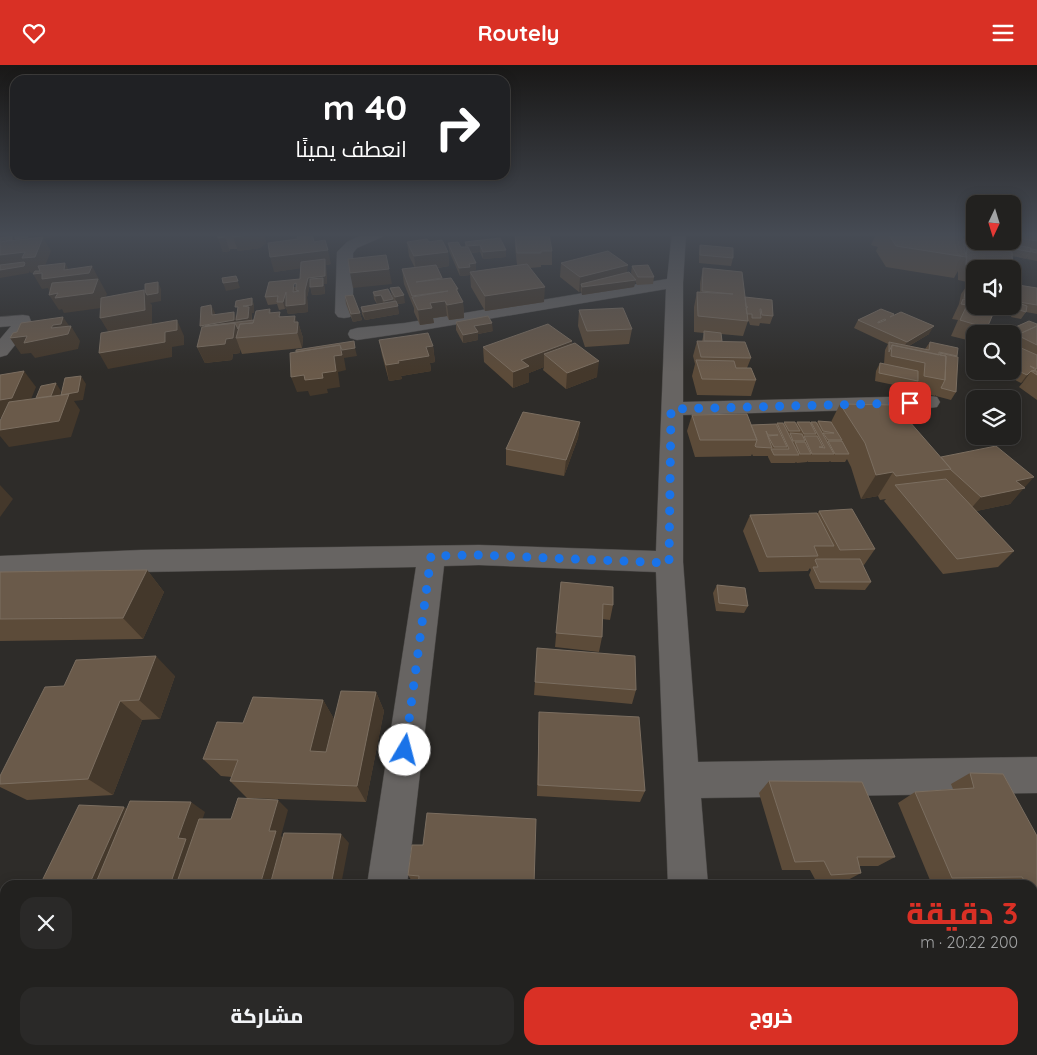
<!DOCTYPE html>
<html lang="ar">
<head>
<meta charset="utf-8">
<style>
  body { margin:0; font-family:Quicksand,Cairo,sans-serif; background:#2a2928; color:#f1f3f6; direction:rtl; height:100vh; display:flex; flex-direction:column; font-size:19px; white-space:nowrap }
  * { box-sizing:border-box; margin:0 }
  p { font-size:16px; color:#a2a3a4 }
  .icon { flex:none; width:28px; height:28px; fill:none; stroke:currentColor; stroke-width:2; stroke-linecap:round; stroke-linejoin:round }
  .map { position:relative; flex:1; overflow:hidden; direction:ltr }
  .drawer { position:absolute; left:0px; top:815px; width:1038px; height:175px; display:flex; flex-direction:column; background:#22211f; border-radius:15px 15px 0 0; box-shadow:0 2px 12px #0003,0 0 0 1px #3f3e3d; direction:rtl }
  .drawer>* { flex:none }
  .guide { position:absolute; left:10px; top:10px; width:500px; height:105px; border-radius:15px; box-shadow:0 2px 12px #0003,0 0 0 1px #3f3e3d; direction:rtl; background:#202124; color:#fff; overflow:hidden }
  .needle { width:32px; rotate:184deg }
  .tools { position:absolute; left:966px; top:130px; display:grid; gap:10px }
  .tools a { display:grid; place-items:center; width:55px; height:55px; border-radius:10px; background:#22211f; box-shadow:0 2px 12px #0003,0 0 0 1px #3f3e3d; font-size:25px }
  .pin { position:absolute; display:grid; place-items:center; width:42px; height:42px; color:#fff; margin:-21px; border-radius:10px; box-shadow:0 2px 8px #0006 }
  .me { position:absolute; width:55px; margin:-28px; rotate:8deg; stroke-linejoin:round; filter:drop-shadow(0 0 4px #0008) }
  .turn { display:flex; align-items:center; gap:18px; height:105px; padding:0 20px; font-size:22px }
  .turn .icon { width:65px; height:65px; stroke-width:2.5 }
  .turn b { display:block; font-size:35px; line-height:42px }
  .round { display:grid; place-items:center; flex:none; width:52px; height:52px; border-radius:15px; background:#2a2928 }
  .head { display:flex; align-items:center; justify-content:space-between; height:85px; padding:0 20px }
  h1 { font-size:30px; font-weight:800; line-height:38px; color:#d93025 }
  .button { display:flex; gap:10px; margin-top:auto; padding:10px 20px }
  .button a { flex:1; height:58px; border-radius:15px; background:#d93025; color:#fff; font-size:20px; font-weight:800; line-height:58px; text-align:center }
  .button a+a { background:#2a2928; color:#f1f3f6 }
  header { display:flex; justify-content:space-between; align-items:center; height:65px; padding:0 20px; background:#d93025; color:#fff; font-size:22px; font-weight:800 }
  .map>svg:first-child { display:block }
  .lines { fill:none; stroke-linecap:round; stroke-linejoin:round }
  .street-casing { stroke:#494745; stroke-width:1 }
  .street { fill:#676462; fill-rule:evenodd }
  .wall { fill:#5c4b39; fill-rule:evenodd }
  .shaded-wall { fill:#44382b }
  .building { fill:#6a5a4a; stroke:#7b6e60; fill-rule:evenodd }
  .route { stroke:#1a73e8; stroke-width:9; stroke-dasharray:0 16.2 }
</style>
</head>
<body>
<header><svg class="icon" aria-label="menu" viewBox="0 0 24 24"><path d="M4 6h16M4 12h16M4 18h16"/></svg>Routely<svg class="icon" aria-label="heart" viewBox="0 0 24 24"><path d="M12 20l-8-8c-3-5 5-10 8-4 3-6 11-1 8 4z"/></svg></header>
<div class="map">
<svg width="1037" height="990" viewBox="0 0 1037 990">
  <rect width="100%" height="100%" fill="#2e2c29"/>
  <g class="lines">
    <defs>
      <path id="street" d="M364,169H384L382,172L357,183L353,188V248L350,252L344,253L338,252L335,248L337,187L347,177Z
        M672,169H686L683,218V337L929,331L937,332L940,337L937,342L929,343L683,350V497L698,697L1037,692V728L701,733L708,820H668L656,507L479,500L444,501L407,820H367L416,502L141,507L0,513V491L141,485L479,480L656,486L666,224L405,268L357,275L350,273L348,269L350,265L357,263L405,258L667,214Z
        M23,250L29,251L32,259L7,290L0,292V274L11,261L0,262V252Z
        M341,985H387L388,990H340Z
        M675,985H721L722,990H674Z"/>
    </defs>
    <use href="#street" class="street-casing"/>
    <use href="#street" class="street"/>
  </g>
  <path class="wall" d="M217,169H264L266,178L260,183L238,186L237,184H230V186L223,187Z
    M515,169L552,186V200H541V202L530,203L544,237L485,246L471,222L470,210L460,211L449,186L448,178L461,182H465V177L506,185V192L483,194L480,187L471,188L476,205L471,206V207L517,200L515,182Z
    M876,169H962L963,174L980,181L987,182L988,178L979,176H1012V169H1037V196L1027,194L1028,192L1026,194L1012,191L1013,209L1012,210V204H975V241H1006L1003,246L995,244L987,263L983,269H975V277L951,271L958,255L952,254L959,239L961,229L966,222L967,217L958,215V206L954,213L886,202L876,186L878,182L871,180Z
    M314,177L331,199L326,200L327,219H324L325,229L312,230L310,220L307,232L308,247L288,249L286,242L285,244L279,245L277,239L268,240L265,232L300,214V203L274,207ZM296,218V222H294V219Z
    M407,177L448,187L449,201L438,203L443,214L458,224V228L463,237L464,253L449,255L447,251L433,253L434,258L420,260L414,247V243L404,219L402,204L415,203L409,191Z
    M700,180L733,193L731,201L699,198V187Z
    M561,198L627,208L633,212L631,208L632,201L654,212L653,219L637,220L635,216L634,222L582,230L581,226L579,227L560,212Z
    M703,203L773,251L770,259L760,258L759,261L750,260L749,257L748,256L743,271L721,269L722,276L751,293L747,303L756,315L751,331L697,330L692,311L695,299L693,291L697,276H702L704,268L694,267V242L697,227H700V218Z
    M1012,219L1037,223V249L1026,247L1021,254L1011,252L1014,244L1008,243V241H1012Z
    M390,223L405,238L397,239L399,249L365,255L362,249L361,242L377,239L374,234L373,227L393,234L394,236L392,231Z
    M345,231L360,248L362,255L353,257L346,239Z
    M252,233L254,241V248H252V255H254L270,244L271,248L298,257L303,273L302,283L242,289L240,284V288L233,289L232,295L205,298L197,282L211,240L215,250L236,254Z
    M579,245L632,264L629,279L585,282L578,261Z
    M893,251L929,269L909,281L925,284L930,277L957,291L956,292V327L951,335L936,331V330L935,331L915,326V320L913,324L875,316L876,306L880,298L884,299L885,285L888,279L854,263L858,255Z
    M456,257L493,266L478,269V275L463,278L456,265Z
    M1037,259V335L1019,322L1024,316L1021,318L998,306H1012V269Z
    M379,275L433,281L435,297L430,298L431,306L401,311L402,314L389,316L382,290Z
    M572,279L597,312L566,324L543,305L544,302L529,308V317L513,323L484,297L483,282Z
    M840,339L941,392L1024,422L1010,439L976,446L1014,486L998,502L943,509L884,436L886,434L880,435L878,431L861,434L851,402L847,394L845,397H831L830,396L829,397H808V396L807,397L797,398L796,397L795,398H771L768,392V391H753L752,389L751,391L695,392L687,366L692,350L751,360L776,359L777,358L784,359V357L796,359L797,357L810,358L811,357L817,358L818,356L831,357Z
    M580,357L578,373L564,411L506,400V384Z
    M819,446L875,484L864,500H862L871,517L865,525L815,524L809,510L811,505L810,503L808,506L759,507L743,466L750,450L817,449Z
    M147,505L164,527L143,574L0,576V507Z
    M561,517L613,540L610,555L602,554V572L599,587L555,582Z
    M717,520L748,541L744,548L716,546L713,528Z
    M175,611L160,654L142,655L113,730L27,735L0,722V711L64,621Z
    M535,617L636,625L632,639L534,630Z
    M376,627L384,646L366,737L247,733L230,716L232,712L221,711L203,694L243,658L323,635L334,654L326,687Z
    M539,647L645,726L640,737L537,731Z
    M970,708L1037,771V846H1032V820H932L898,738L915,727L953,724L951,719Z
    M769,716L895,792L878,801H859L861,808L846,816L817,818L810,805H782L759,728Z
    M423,780L418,819L413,818L408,810Z
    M1032,853H1037V956H1032Z
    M748,985H822L823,990H749Z"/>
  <path class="shaded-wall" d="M0,169H16V170L0,173Z
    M27,169H31L32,179L20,181L15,174Z
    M35,169H69L44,174L51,186L43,206L31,208L29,206V208L0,213V177L12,171L16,178L38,174Z
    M100,169H116L102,172Z
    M254,169H264L266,178L260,183L238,186L233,172Z
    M225,172L230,186L223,187L218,173Z
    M480,180V187L467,188V181Z
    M328,185L331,199L326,200L327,219H324L325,229L312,230L310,220L307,232L308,247L288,249L286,242L285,244L283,237L286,227L288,234L305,225L308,213L325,200L274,207L270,192Z
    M506,185V192L483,194V187Z
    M448,187L449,201L416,206L414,191Z
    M65,198L72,210L92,201L107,229L101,243L64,248L62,244L59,245L49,230L58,228L95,223L51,229L48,223L42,224L33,209L64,205Z
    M476,198V205L471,206V209L470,207V210L460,211L459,203L469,199Z
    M628,200L626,214L636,215L634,222L582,230V222L581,219V226L579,227L580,212Z
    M389,204L392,219L353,223L350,208Z
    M236,211L240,223L226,226L223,218Z
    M442,213L444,226L458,224L459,238L463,237L464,253L449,255L447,240L445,236L447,251L433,253L434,258L420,260L418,245L413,234L412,231L416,217Z
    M158,217L161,224V236L150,238L152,240V260L109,268L100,253Z
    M545,222L544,237L485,246V231Z
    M381,230L383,238L377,239L375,231Z
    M404,230L405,238L396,239L395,232Z
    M252,233L254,241V248H252L251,261L239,263L237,256L238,265L236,273L240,284V288L233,289L232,295L205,298L197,282L204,269L200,261L234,247L237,255L243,241Z
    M393,234L395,242L386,243L384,236Z
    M211,240L215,248V258L212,250Z
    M398,241L399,249L365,255L363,247Z
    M360,248L362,255L353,257L351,249Z
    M295,251L298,260V257L303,273L302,283L294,257Z
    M63,252L70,262L71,261L80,276L78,284L35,293L31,288L21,289L10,273L27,271L51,263L53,260Z
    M177,255L184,271V280L172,282V292L108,304L99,288L165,267Z
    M492,258L493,266L478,269V275L463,278V270L474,261Z
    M934,261L929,269L902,285L907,277Z
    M572,276L571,292L544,289V302L529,308V317L513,323V307L521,295Z
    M433,281L435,297L430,298L431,306L401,311L402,314L389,316L386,300L398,296L426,282Z
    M355,283L357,291L344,293L346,305L338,307L340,322L327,324L328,328L310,331L308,326L297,327L291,312L304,310L323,313L296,292Z
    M599,296L597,312L566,324L567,308Z
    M24,306L36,322L25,349L0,353V335Z
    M1030,308L1024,316L1021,318L1027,310Z
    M81,311L86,319L83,335L74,336L80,345L71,372L9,382L0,371V365L61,330Z
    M56,318L61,326L56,342L42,344Z
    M580,357L578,373L564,411L566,395Z
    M893,407L878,431L861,434L876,410Z
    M1034,412L1010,439L967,448L981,432L1016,416Z
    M0,420L13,434L0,452Z
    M147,505L164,527L143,574L123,553Z
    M156,591L175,611L160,654L139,635Z
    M376,627L384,646L366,737L357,721Z
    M323,635L334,654L322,704L310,686Z
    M120,636L142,655L113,730L88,714Z
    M278,735L288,745L281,771L286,776L274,820H260L269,766Z
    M191,737L205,747L194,779L188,820H170L178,773Z
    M124,742L140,752L112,820H89Z
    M341,769L349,778L341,820H331Z
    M186,985H204L203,990H185Z
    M301,985H312L311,990H300Z
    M25,987H51L50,990H24Z"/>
  <path class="building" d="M15,169H27L28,172L15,174Z
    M217,169H254L233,172L232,170H224L225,172L218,173Z
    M297,169H312L314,177L325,175L328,185L270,192L268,178L298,174Z
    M515,169H549L552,186H541V188H517Z
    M888,169H962L966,192L896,181Z
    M1012,169H1037V176L1012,172Z
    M12,171V175L0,177V173Z
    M43,172L35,192L22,193L25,187L0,190V177Z
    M500,173L506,185L483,187L480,180L467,181L465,177Z
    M427,174L429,177L442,175L448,187L414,191L407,177Z
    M963,174L977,176L980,181L967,179L966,181L964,180Z
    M458,177L461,182H468L476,198L469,199L470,202L459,203L448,178Z
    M1000,177L1031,183V187L999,181Z
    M967,179L1012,187L1013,209H1012V204H985L966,200Z
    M700,180L733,183V193L700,190Z
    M1032,184L1037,185V188L1032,187Z
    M608,186L628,200L580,212L561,198Z
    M386,190L389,204L350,208L348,194Z
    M325,194V211L308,213L305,225V239L286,241V227L283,237H277L278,231L265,232L269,217L300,214L301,197ZM296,218V225L299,226L293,227L294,219Z
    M24,197L25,198L24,201L0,205V200Z
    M65,198L64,205L92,201L89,208L42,214V208L33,209L35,206H40L38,201Z
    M527,199L545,222L485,231L470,207Z
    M436,200L442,213L416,217L451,213L458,224H456L463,237L447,240L445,236L430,238L432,243L418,245L412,232L448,226L412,231L402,204Z
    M648,200L654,212H638L632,201Z
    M703,203L742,207L748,256L698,251L697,227L733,229L702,226Z
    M629,207L636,215L582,222L581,219Z
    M971,210L975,211V235L964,233L966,222H969Z
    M236,211L238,216L223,218L222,213Z
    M323,213V221L310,222V214Z
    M98,214L93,228L55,233L58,228L49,230L52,218Z
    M158,217V228L147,230L145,226V219Z
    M1012,219L1037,223V240L1013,236Z
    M399,222L404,230L395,232L390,223Z
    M388,224L393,234L384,236L381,230L375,231L373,227Z
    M144,225L145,245L100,253L101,233Z
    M353,230L360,248L351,249L345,231Z
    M745,232L772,235L773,251L762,250L761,244H760L761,253H752V249H747L746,243L748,242H746Z
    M252,233V240L243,241L249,242L248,253L236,255L238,242H235L236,236Z
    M963,234L975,237V241L996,242L987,263L960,255L967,240L961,239Z
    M396,236L398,241L363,247L361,242Z
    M1018,238L1027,241L1026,247L1016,244Z
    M211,240L212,250L234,247V255L200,261L201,242Z
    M623,243L632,264L587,266L579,245Z
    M270,244L269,248L280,247L279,252L295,251L294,257H298L297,268L236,273L240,259L253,258L256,246Z
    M881,244L894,249L890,252L901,247L934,261L907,277L858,255ZM885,254L886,255L878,258V257Z
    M488,251L492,258L474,261L478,267L463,270L456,257Z
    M63,252L61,259L53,260L51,263L71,261L68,269L24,278L27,271L10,273L13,268L17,267L21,258Z
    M177,255V265L165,267V277L99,288L101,268Z
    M254,255L253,258L240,259L238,264L235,258L205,261Z
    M1029,256L1037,259V261L1017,270L1013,276L1012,269H1000Z
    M235,258L233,273L226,274L225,279L197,282L202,262Z
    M548,259L572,276L521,295L529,301L513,307L483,282Z
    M1037,261V280L1017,270Z
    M704,266L721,268L722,276H704Z
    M428,268L433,281L426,282L429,291L398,296L399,298L386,300L379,275Z
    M354,276L355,283L342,285L340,280L296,287V285Z
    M697,276L745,277L751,293L701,292Z
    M889,277L929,285L930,277L958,283L957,291L939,287V290L892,280L889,287Z
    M575,278L599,296L567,308L544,289Z
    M1012,279L1037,290V304L1030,301L1036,305L1031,306L1027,310L1012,303Z
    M340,280L342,290L334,291L336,306L322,308L323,313L305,315L304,310L291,312L290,288Z
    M892,280L946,291L945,315L924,311L925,298L891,291Z
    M940,288L958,292L956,327L941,323L945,315L946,291L940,290Z
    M696,295L734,296L736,303H751L756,315L702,314Z
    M880,298L918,306V316L879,308Z
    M24,306L12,333L0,335V310Z
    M1031,306H1037V310Z
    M81,311L78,327L61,330L65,313Z
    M56,318L51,331L36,333L41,321Z
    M69,329L59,356L0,365V356L9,337Z
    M840,339L895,340L951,404L896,411L893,407L876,410L865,378Z
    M523,347L580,357L566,395L506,384Z
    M747,349L757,375H700L692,350Z
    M818,356L831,357L842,375H828L823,368H834L823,366Z
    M784,357H795L800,366H789Z
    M797,357H810L816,369H804Z
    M811,357H816L834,389H812L804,371H817L823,382H819L825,383Z
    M777,358H783L799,390H774L771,384H789Z
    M776,359L787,382H774L768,371L778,370H768L766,366L772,383L756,382L755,381L757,375L751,360Z
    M790,368L802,369L805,376H793Z
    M828,376H842L849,389H835Z
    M795,377H805L811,389H800Z
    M996,381L1034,412L1016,416L1025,423L981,432L950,404H951L941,392Z
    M946,414L1014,486L957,494L895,420Z
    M852,444L875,484L840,485L819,446Z
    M817,448L834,481H814L818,491L767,492L750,450Z
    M816,494H860L871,517H820L813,502H818L815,495Z
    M147,505L123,553L0,554V507Z
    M561,517L613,522V540L603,539L602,572L556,568Z
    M717,520L745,523L748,541L719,538Z
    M537,583L635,591L636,625L535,617Z
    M156,591L139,635L120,636L88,714L0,719V711L45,622L64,621L76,595Z
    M341,626L376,627L357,721L230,716L238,695L203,694L217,657L243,658L253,632L323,635L310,686L326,687Z
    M539,647L639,652L645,726L538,720Z
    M970,708L1003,709L1037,771V839L1032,831V820H1027L1022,812L952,813L915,727L974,723Z
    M769,716L862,717L895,792H857L861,808L831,810L824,796L795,797Z
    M238,733L278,735L269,766H276L260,820H176L199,754H231Z
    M130,736L191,737L178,773L186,774L170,820H95Z
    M79,740L124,742L89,820H40Z
    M427,748L536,754L534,820H418L419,811L408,810L412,780H423Z
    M284,768L341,769L331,820H270Z
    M1032,853H1037V952H1032Z
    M5,898V981L0,980V908Z
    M35,985H186L185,990H33Z
    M221,985H301L300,990H219Z
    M416,985H503V990H416Z
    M513,985H632V990H512Z
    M761,985H822L823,990H762Z
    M25,987L24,990H0V989Z"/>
  <linearGradient id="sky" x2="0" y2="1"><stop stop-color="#191817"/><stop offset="0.55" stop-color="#464b54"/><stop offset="1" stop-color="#464b54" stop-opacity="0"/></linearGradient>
  <rect width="1037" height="308" fill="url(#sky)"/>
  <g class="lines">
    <path class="route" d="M405,685L431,491L479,490L669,498L671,344L910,338"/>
  </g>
</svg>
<div class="tools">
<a><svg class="needle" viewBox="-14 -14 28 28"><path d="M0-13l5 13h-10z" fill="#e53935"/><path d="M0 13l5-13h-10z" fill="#a2a3a4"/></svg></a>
<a><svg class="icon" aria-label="sound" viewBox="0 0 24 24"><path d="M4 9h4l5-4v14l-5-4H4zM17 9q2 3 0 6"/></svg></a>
<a><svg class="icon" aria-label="search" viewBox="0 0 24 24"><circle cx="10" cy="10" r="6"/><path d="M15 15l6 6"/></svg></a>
<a><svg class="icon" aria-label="layers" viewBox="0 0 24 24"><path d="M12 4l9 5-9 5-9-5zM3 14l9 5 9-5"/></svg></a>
</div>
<div class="pin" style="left:910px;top:338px;background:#d93025"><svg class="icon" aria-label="arrive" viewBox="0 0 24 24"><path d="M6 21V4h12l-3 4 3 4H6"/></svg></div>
<svg class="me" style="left:405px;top:685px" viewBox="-20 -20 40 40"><circle r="19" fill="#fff"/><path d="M0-13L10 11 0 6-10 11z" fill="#1a73e8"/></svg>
<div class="guide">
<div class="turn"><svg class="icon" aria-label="right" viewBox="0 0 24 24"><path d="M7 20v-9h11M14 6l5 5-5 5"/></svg><div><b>40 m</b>انعطف يمينًا</div></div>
</div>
<section class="drawer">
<div class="head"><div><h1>3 دقيقة</h1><p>200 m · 20:22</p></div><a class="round"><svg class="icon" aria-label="close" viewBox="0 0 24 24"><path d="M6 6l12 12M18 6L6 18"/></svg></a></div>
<div class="button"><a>خروج</a><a>مشاركة</a></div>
</section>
</div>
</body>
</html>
